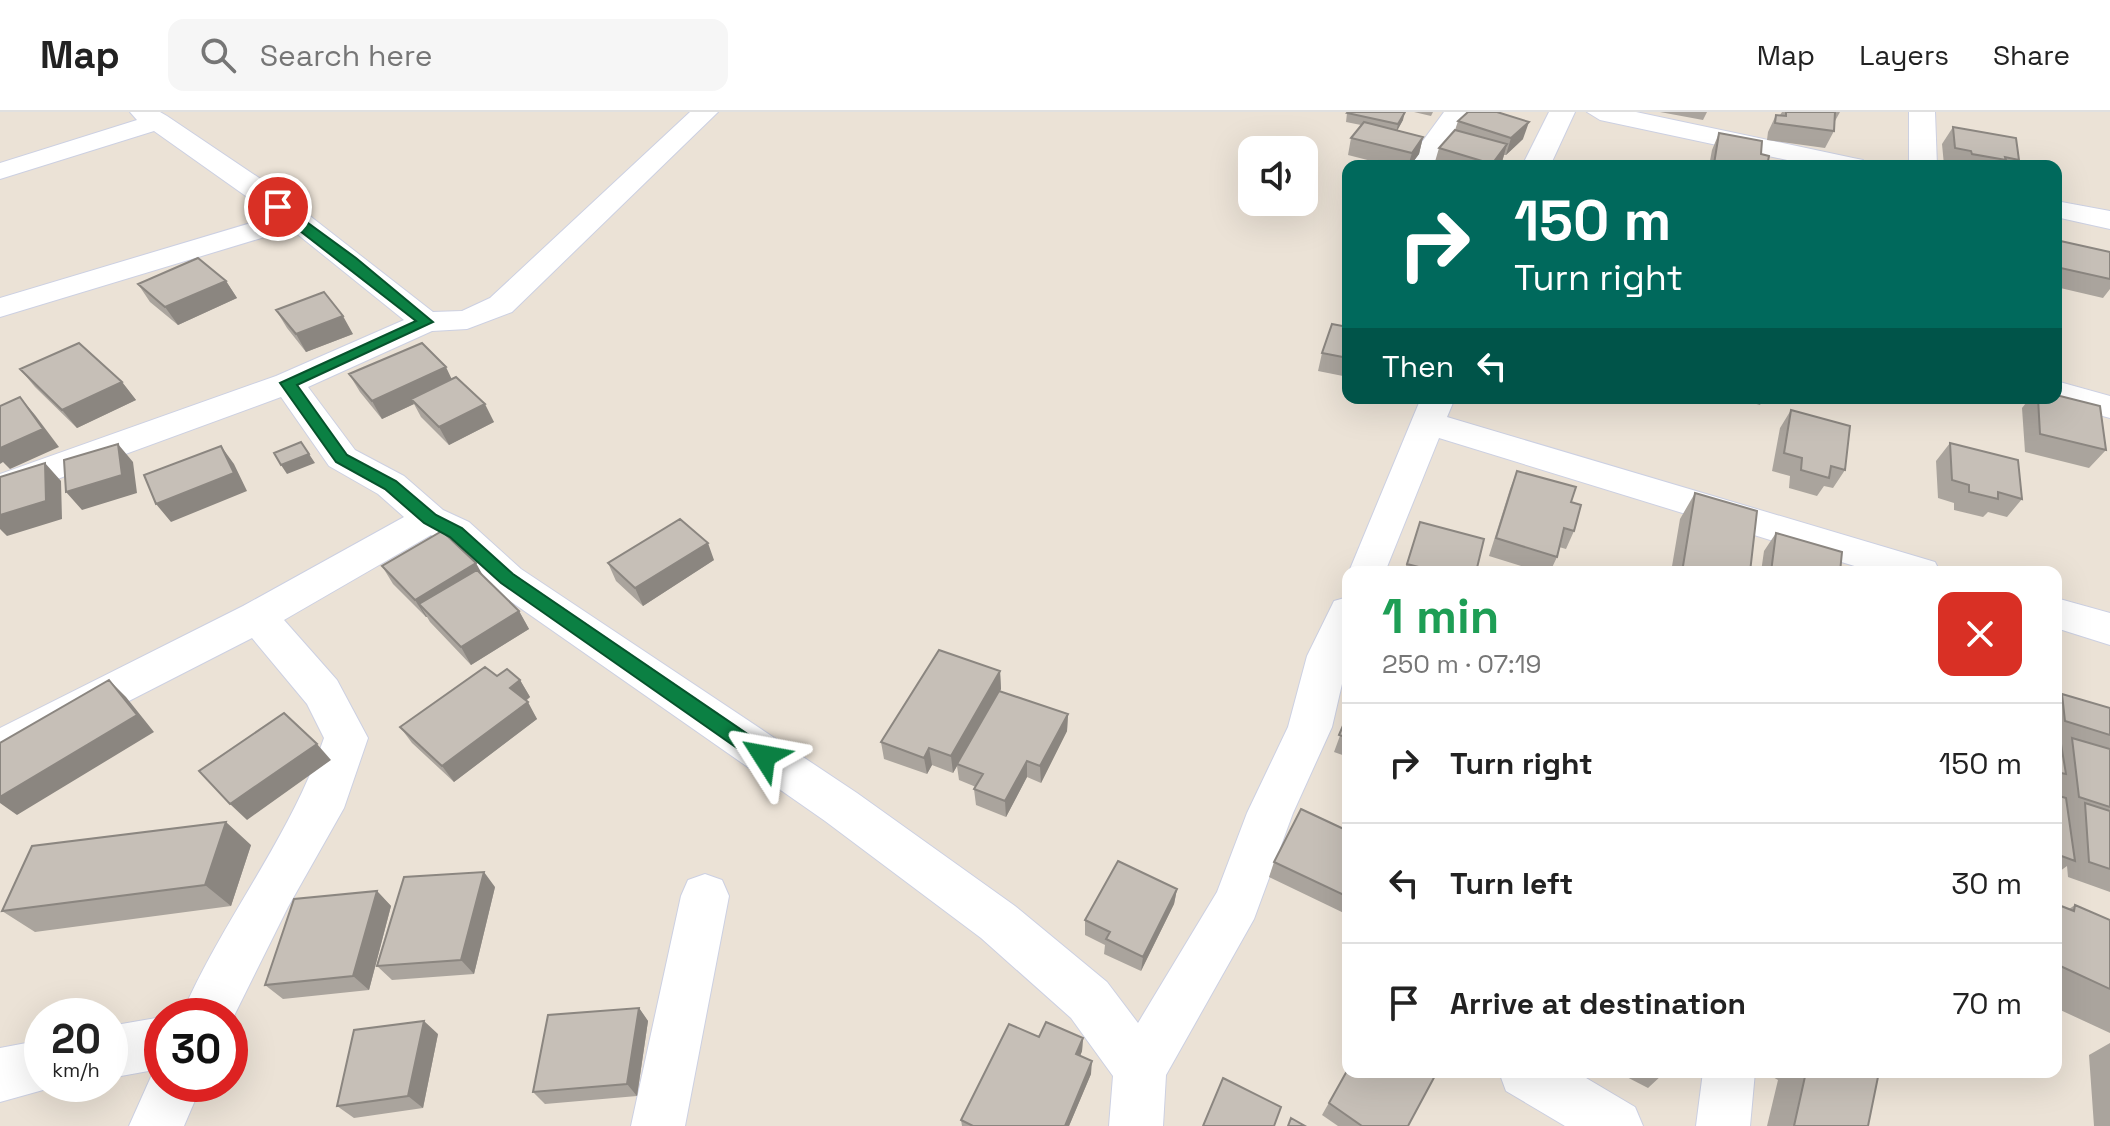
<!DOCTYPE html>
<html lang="en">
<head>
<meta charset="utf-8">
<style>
  body { margin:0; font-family:"Space Grotesk",sans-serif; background:#f6f6f6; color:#222; height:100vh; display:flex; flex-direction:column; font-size:30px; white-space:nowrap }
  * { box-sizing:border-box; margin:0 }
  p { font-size:26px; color:#767676 }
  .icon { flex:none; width:44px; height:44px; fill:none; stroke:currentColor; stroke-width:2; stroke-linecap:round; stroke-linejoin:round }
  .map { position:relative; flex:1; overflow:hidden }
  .drawer { position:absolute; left:1342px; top:454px; width:720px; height:512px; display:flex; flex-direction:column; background:#fff; border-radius:16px; box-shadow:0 8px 32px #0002 }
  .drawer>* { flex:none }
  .hud { position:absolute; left:1342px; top:48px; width:720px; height:244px; border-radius:16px; box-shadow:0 8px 32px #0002; background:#00695c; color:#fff; overflow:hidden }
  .fabs { position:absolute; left:1238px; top:24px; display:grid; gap:16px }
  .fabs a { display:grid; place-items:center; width:80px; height:80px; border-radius:16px; background:#fff; box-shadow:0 8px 32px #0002; font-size:40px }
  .speed { position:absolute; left:24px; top:886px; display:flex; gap:16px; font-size:40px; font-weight:700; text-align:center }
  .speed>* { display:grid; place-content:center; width:104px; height:104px; border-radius:50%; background:#fff; box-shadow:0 8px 32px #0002; line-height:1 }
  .speed small { font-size:20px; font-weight:400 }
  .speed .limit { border:12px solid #d22; background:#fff; color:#111 }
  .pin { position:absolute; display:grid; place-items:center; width:68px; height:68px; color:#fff; margin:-34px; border:4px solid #fff; border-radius:50%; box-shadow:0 2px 8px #0007 }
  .me { position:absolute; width:88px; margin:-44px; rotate:304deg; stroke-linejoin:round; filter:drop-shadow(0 0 6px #0008) }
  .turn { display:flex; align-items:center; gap:28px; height:168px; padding:0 40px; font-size:36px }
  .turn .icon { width:104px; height:104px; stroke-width:2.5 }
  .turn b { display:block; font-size:56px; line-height:68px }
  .then { display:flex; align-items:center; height:76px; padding:0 40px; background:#0003; gap:16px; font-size:30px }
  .round { display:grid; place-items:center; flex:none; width:84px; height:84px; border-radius:16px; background:#f6f6f6 }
  .head { display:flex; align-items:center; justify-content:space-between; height:136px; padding:0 40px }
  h1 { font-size:48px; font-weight:800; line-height:60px; color:#1e9e55 }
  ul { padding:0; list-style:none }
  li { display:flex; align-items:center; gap:24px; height:120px; padding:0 40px; border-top:2px solid #e0e0e0 }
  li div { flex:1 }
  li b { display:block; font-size:30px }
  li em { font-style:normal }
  header { display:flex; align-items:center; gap:48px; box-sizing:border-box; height:112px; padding:0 40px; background:#fff; border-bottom:2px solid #e0e0e0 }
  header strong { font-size:38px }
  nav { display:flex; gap:44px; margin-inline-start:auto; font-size:28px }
  .search { width:560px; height:72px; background:#f6f6f6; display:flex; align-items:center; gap:20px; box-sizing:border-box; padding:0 28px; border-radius:16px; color:#767676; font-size:30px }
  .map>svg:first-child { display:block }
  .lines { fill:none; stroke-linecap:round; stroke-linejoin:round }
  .minor-casing { stroke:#ccd0e2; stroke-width:2 }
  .minor { fill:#fff; fill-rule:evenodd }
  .wall { fill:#aaa49d }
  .shaded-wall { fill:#8b8680 }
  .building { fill:#c6bfb7; stroke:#8b8680; stroke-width:2 }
  .route { fill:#0b8043; stroke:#07532c; stroke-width:2 }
</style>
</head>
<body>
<header>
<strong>Map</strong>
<div class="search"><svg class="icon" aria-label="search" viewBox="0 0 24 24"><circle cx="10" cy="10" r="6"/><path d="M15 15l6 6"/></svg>Search here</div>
<nav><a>Map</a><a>Layers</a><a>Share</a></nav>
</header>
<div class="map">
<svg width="2110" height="1014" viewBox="0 0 2110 1014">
  <rect width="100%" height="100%" fill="#ebe2d6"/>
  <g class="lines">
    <defs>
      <path id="minor" d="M130,0H160L167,4L274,76L433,200L462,199L490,186L690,0H718L512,200L467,217L432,219L308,275L355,338L404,364L443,398L469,410L521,457L857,681L1015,794L1107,870L1138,911L1217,780L1247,701L1288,615L1307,544L1334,489L1348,485V546L1332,615L1293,701L1254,807L1166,963L1163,1014H1109L1113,964L1071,906L981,826L825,709L493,477L443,430L431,423L284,508L337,568L368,626L344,696L288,795L230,912V904H181C222,808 291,725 324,626L307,592L252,526L0,655V616L243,494L404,405L378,382L329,354L281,285L0,388V362L276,264L404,208L291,117L0,205V186L274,104L154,19L0,67V51L137,8Z
        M1444,0H1470L1448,31L1438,54H1410L1422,30Z
        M1549,0H1575L1550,54H1522Z
        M1587,0H1636L1853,46L1863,48L1867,54H1815L1600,8Z
        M1909,0H1935L1937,54H1909Z
        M2056,89L2110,99V117L2056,105Z
        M2056,269L2110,284V306L2044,288L2056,286Z
        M1421,286H1455L1447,305L1935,450L1940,460H1874L1439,326L1385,460L1348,462Z
        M2056,486L2110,501V533L2056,516Z
        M705,762L722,768L729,784L685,1014H631L681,784L688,768Z
        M162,905V972H202L184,1014H129L154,958L110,966V914Z
        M42,928V972L61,973L0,990V936Z
        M1499,960H1576L1635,995L1643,1014H1565L1506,979Z
        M1703,960H1755L1750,1014H1696Z"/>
    </defs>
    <use href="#minor" class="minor-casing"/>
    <use href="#minor" class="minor"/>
  </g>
  <path class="wall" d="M1414,0H1433L1431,4Z
    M1660,0H1707L1703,8Z
    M1782,0H1840L1835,9L1834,19L1825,36L1767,28L1768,20L1776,3H1780Z
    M1347,1L1403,8L1397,18L1423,25L1419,42L1410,54H1391L1348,43L1351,26L1361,13L1346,10Z
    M1458,9L1523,27L1506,43H1504L1502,50L1498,54L1434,53L1439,36L1455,18Z
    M1953,15L2019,48L2015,54L1944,53L1942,32Z
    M1719,21L1761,42L1767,54H1709L1712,38Z
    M2056,128L2110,140V177L2103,186L2056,175Z
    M226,169L237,186L178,213L150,190L138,172Z
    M276,198L353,222L306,240L287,216Z
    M1348,215V265L1318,259L1322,241Z
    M20,257L122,270L136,288L77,316L35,275Z
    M349,262L452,267L494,310L449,333L421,305L414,292L382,307L360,280Z
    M1735,286H1764L1760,293Z
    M2030,286H2056L2106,338L2089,356L2025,340L2022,296Z
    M1791,298L1845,358L1833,376L1824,374L1817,384L1789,376L1790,364L1772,359L1780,316Z
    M1950,331L2022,387L2007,405L1988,400L1983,405L1954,398V391L1938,386L1936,349Z
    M1517,359L1571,390L1574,419L1566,437L1559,435L1557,445L1550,460H1541L1489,444L1510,377Z
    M1695,381L1750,460H1671L1680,407Z
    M1420,410L1476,460H1404Z
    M1776,421L1840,460H1761L1764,439Z
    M714,448L643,494L616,469L608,451Z
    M382,454L483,464L519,499L529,517L471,553L430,510L427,505H426L393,472Z
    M1000,559L1001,577L1000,579L1068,602L1067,619L1041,671L1027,665L1006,705L976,693L974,677L976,675L959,668L957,654L953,661L932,653L927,662L884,647L881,630Z
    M497,564L520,568L530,585L526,589L537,607L454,670L412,631L400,615Z
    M2062,582L2110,596V780L2068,765L2067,754L2056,762V683H2057L2056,587Z
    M1348,602V645L1334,640Z
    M1348,719V803L1269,765L1274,750Z
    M251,733L231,794L35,820L2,799Z
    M495,775L474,862L392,868L377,854Z
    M1177,777L1174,792L1141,859L1104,842L1105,833L1085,823V808Z
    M377,779L391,794L369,878L283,887L265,873Z
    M2056,792L2069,797L2075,793L2110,808V921L2056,896Z
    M639,896L648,909L637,984L545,992L533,980Z
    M438,922L423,996L354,1006L337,994Z
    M1039,925L1083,926L1082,939L1080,944L1091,962L1069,1014H962L961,1008Z
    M2110,931V1014H2094L2089,943Z
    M1348,957L1408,1014H1338L1322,1003Z
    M1617,960H1663L1662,963L1648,976Z
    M1764,960H1879L1868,1014H1767L1778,968Z"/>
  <path class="shaded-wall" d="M1405,0L1403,8L1396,21L1398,12Z
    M1529,10L1523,27L1506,43L1511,26Z
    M1423,25L1419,42L1410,54H1408L1412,41Z
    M1507,32L1502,50L1498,54H1491Z
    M226,169L237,186L178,213L165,195Z
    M343,204L353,222L306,240L296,222Z
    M446,255L455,274L411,287L414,292L382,307L372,289Z
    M122,270L136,288L77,316L62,298Z
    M20,285L35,303L59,335L10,357L3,350L0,352V336Z
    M485,292L494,310L449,333L439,315Z
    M118,332L133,350L137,381L82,398L66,380Z
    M221,334L234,352L247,379L171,410L156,392Z
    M309,342L315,351L287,362L281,353Z
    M45,351L61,369L62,407L7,424L0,417V403Z
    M708,431L714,448L643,494L635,476Z
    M476,451L486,469L419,492L427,505H426L415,488Z
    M519,499L529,517L471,553L461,535Z
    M1000,559L1001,577L953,661L951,644Z
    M109,568L126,585L154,620L17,703L0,691V685Z
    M520,568L530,585L520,593L510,576Z
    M528,590L537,607L454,670L442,654Z
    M1068,602L1067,619L1041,671L1040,654Z
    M317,632L331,648L247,708L230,692Z
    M929,636L932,653L927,662L924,646Z
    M1027,649V665L1006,705L1005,689Z
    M226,710L251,733L231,794L205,773Z
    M484,760L495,775L474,862L461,848Z
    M1177,777L1174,792L1141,859L1143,845Z
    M377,779L391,794L369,878L353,864Z
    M639,896L648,909L637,984L627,972Z
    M424,909L438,922L423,996L408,984Z
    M1083,926L1082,939L1076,955V942Z
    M1092,949L1091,962L1069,1014H1065Z"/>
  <path class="building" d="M1348,0H1405L1398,12L1347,1Z
    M1468,0H1497L1529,10L1511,26L1458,9Z
    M1786,0H1835L1834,19L1775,11L1776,3L1786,4Z
    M1364,10L1423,25L1412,41L1351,26Z
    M1953,15L2016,26L2019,48L2005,45L2006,48L1972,42L1971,39L1955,36Z
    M1455,18L1507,32L1492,52L1439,36Z
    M1719,21L1762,29L1761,42L1769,44L1767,54H1721L1714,52Z
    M2056,128L2110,140V167L2056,155Z
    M198,146L226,169L165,195L138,172Z
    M324,180L343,204L296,222L276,198Z
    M1332,212L1348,215V246L1322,241Z
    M79,231L122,270L62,298L20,257Z
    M422,231L446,255L372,289L349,262Z
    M456,265L485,292L439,315L411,287Z
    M2056,283L2100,294L2106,338L2040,322L2038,286H2056Z
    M20,285L43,317L0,336V294Z
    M1791,298L1850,314L1845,358L1831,354L1829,366L1801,358L1802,346L1784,341Z
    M301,330L309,342L281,353L274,341Z
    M1950,331L2018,348L2022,387L1998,380V387L1969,380V373L1952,368Z
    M118,332L122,363L66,380L64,348Z
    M221,334L234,361L156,392L144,363Z
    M45,351L46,389L0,403V365Z
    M1517,359L1576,375L1571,390L1581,393L1574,419L1564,416L1557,445L1496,426Z
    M1695,381L1757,399L1750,460H1682Z
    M680,407L708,431L635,476L608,451Z
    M1420,410L1484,427L1476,460H1438L1407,452Z
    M442,419L476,451L415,488L382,454Z
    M1776,421L1842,440L1840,460H1771Z
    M477,458L519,499L461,535L419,492Z
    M939,538L1000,559L951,644L929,636L924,646L881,630Z
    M485,555L497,564L507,557L520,568L510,576L528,590L442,654L400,615Z
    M109,568L137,603L0,685V631Z
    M999,579L1068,602L1040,654L1027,649L1005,689L974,677L983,662L957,652Z
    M2062,582L2110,596V623L2065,609Z
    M284,601L317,632L230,692L199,659Z
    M1348,602V626L1339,623Z
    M2056,608H2057L2066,662L2056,660Z
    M2072,626L2110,637V695L2079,685Z
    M2056,683L2066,686L2075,749L2056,742Z
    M2085,691L2110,699V757L2089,750Z
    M1301,697L1348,719V785L1274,750Z
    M226,710L205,773L2,799L32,734Z
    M1118,749L1177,777L1143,845L1106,827L1110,820L1085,808Z
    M484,760L461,848L377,854L404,765Z
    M377,779L353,864L265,873L294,787Z
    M2056,792L2074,799L2075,793L2110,808V877L2056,852Z
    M639,896L627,972L533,980L548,903Z
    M424,909L408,984L337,994L354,918Z
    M1046,910L1083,926L1076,942L1092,949L1065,1014H973L961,1008L1009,912L1039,925Z
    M1348,957V960H1437L1408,1014H1362L1329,991Z
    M1806,960H1879L1868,1014H1794Z
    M1223,966L1281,995L1274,1014H1203Z
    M1291,1006L1305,1014H1288Z"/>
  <path class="route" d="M273,92H282L356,146L433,210L297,273L347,343L396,369L436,403L462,416L513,462L771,638L774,644L771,650H757L501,471L450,425L424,411L385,377L336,350L280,271L416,209L273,98Z"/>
</svg>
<div class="fabs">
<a><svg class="icon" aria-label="sound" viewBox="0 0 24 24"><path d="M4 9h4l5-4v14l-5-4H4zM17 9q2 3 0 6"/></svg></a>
</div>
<div class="speed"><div>20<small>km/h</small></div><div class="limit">30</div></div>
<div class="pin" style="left:278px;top:95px;background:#d93025"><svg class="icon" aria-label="arrive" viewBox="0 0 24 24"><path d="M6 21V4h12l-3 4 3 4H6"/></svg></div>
<svg class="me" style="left:764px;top:644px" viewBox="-20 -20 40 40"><path d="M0-17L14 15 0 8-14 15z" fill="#0b8043" stroke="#fff" stroke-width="4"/></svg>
<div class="hud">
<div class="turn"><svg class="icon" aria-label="right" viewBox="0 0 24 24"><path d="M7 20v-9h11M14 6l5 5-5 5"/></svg><div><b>150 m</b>Turn right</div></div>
<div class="then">Then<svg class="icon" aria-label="left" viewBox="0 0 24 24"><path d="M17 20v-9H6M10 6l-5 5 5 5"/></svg></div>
</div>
<section class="drawer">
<div class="head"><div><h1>1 min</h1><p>250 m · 07:19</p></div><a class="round" style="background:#d93025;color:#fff"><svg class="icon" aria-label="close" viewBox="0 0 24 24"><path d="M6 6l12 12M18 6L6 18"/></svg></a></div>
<ul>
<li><svg class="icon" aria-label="right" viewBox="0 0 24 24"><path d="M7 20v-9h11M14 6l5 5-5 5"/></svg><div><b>Turn right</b></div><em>150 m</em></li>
<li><svg class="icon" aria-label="left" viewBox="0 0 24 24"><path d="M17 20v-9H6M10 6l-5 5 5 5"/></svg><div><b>Turn left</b></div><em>30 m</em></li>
<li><svg class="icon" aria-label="arrive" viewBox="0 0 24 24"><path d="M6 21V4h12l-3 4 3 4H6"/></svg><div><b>Arrive at destination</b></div><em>70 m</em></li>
</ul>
</section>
</div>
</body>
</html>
